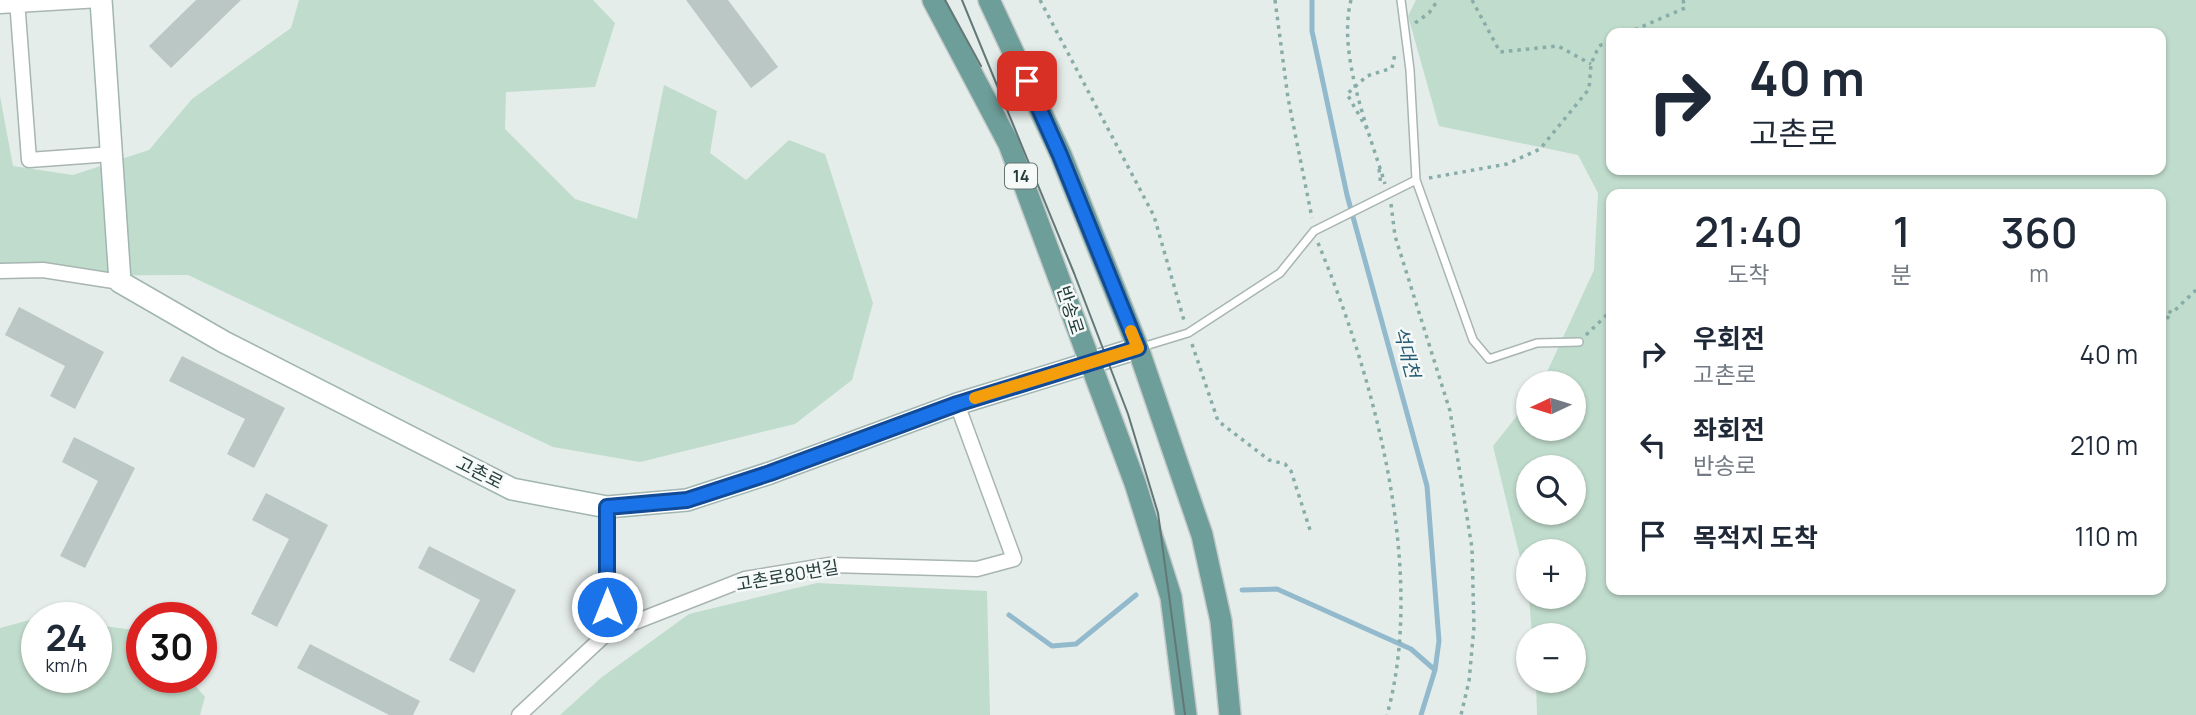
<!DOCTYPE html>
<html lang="ko">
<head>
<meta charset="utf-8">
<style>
  body { margin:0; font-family:Manrope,"Noto Sans KR",sans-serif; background:#f2f2f3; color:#1f2937; height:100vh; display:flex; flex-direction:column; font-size:26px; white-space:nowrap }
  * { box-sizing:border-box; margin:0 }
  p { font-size:23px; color:#747a83 }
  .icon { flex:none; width:38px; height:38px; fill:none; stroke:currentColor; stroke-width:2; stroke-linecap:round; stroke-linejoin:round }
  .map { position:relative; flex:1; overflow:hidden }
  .details { position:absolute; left:1606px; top:189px; width:560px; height:406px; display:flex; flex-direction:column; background:#fff; border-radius:14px; box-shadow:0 2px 5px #0004 }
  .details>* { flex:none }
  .hud { position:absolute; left:1606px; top:28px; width:560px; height:147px; border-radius:14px; box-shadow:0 2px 5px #0004; background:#fff; color:#1f2937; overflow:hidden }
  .needle { width:46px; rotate:266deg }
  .fabs { position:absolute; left:1516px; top:371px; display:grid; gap:14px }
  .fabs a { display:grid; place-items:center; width:70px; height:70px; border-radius:50%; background:#fff; box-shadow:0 2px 5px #0004; font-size:35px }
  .speed { position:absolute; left:21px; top:602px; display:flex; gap:14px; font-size:35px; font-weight:700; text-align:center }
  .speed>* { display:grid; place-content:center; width:91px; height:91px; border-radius:50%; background:#fff; box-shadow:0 2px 5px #0004; line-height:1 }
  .speed small { font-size:18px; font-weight:400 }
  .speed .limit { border:10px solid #d22; background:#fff; color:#111 }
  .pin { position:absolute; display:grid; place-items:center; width:60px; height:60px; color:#fff; margin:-30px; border-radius:14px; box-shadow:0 4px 10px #0006 }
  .me { position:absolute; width:77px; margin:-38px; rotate:0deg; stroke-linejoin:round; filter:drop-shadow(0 0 5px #0008) }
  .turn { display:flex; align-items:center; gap:24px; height:147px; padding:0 28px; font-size:32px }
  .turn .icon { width:91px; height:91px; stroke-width:2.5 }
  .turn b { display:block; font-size:49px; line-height:60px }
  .eta { display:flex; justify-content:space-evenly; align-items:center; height:119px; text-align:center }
  .eta b { font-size:42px; font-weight:600; line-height:49px }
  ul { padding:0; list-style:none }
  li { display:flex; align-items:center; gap:21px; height:91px; padding:0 28px }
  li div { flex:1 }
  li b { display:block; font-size:26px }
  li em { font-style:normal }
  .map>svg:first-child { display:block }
  .green { fill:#c0dccc; fill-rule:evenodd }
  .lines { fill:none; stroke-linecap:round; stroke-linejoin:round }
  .stream { stroke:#93bacc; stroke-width:5 }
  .building { fill:#bbc7c4 }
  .lane-casing { stroke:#a8b5b3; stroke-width:10 }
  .street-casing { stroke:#a8b5b3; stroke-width:17 }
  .secondary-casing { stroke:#a1b5b1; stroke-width:24 }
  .primary-casing { stroke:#c2c9c8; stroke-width:24 }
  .path { stroke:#88ada8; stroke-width:3.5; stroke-dasharray:3.5 5; stroke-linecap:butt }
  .lane { stroke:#fff; stroke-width:7 }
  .street { stroke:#fff; stroke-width:14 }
  .secondary { stroke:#fff; stroke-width:21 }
  .primary { stroke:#6e9e99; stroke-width:21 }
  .tram { stroke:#617876; stroke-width:2 }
  .route-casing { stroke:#114b97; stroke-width:18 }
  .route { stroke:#1a73e8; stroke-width:12 }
  .slow { stroke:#f59e0b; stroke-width:12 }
  .labels { text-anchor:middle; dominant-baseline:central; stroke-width:5; stroke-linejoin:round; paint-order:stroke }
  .shield { fill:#f5f9f8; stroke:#647574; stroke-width:2 }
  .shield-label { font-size:16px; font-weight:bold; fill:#263d3b }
  .street-label { font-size:18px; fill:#263d3b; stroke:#f5f9f8 }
  .water-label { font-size:19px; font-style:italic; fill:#255a74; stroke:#f5f9f8 }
</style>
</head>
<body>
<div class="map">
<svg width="2196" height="715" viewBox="0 0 2196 715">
  <rect width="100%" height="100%" fill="#e5edeb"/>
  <path class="green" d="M299,0H593L615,23L595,87L506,92L505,129L575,199L637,219L664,85L717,111L710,153L746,180L789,140L825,154L873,303L852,380L795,424L640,462L553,447L188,275L0,276V96L13,166L73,175L149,150L192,99L291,28Z
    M1416,0H2196V715H1537L1536,681H1573V635H1532L1529,597H1573V551H1528V590L1493,446L1528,402V429H1573V383H1542L1594,270L1598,193L1578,155L1439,126L1408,16ZM1612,33H2161V170H1612ZM1612,194H2161V590H1612ZM1528,467H1573V513H1528Z
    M817,583L987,591L990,715H560L602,677L689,614Z
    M37,618V677H96V625L142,631V677H188L205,697L200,715H0V628Z"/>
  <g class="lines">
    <path class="stream" d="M1312,0V31L1347,195L1427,486L1439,641L1435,670L1421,715
      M1242,590L1277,589L1411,649L1435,670
      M1009,615L1052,646L1076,644L1136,595"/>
  </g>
  <path class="building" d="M196,0H241L171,68L149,46Z
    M686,0H728L778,67L751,88Z
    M19,307L104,352L75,409L50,396L65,366L5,335Z
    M182,356L285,408L254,468L227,454L245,419L169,381Z
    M74,437L135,468L85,568L60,556L98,481L62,462Z
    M266,493L328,525L277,627L251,614L289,539L252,520Z
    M429,546L516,590L474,673L449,660L480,600L418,568Z
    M310,644L420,701L413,715H389L297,668Z"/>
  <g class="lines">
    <defs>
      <path id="lane" d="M1401,0L1410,70L1416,180
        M1142,347L1188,333L1280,273L1314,231L1416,180L1473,340L1489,359L1537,343L1579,342"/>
      <path id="street" d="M17,0L29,160L112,154
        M0,6L100,0
        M0,271L43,270L120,282
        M607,507V633
        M519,715L607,633L745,579L830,565L977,569L1014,559L957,404"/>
      <path id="secondary" d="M101,0L120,282L224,342L512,489L607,507L687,500L770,473L957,404L1138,348"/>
      <path id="primary" d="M933,0L1009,144L1135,483L1171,597L1186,715
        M989,0L1061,155L1138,348L1202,535L1221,621L1230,715"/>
    </defs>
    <use href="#lane" class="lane-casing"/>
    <use href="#street" class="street-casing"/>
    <use href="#secondary" class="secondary-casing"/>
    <use href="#primary" class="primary-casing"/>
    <path class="path" d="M1040,0L1154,216L1185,324
      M1275,0L1288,98L1312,218
      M1351,0C1337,54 1369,131 1385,184
      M1472,0L1500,52L1558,46L1591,64
      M1415,23L1429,13L1438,0
      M1627,33L1685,8L1683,0
      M1367,129L1347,94L1367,76L1392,68L1395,54
      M1379,169L1381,186
      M1429,178L1507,164L1540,149L1589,89L1591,64L1599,46L1612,40
      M1391,204L1395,236L1450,411L1472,548L1474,627L1469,681L1461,715
      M1318,243C1374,377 1427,571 1387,715
      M2161,307L2172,313L2196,290
      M2161,325L2172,313
      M1586,335L1612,310
      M1192,344L1218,421L1269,460L1285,464L1291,471L1311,533"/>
    <use href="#lane" class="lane"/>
    <use href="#street" class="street"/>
    <use href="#secondary" class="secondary"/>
    <use href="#primary" class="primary"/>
    <path class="tram" d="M945,0L981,66
      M962,0L1074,273L1128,414L1158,513L1185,715"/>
  </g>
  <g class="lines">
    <defs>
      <path id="route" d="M607,607V507L687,500L770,473L957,404L1138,348L1060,155L1027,81"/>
    </defs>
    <use href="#route" class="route-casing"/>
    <use href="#route" class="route"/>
    <path class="slow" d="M975,398L1138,348L1131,331"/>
  </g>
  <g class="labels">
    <rect class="shield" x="1005" y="163.5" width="32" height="25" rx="5"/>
    <g class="shield-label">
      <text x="1021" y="176">14</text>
    </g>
    <g class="street-label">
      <text transform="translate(1071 310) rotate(72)">반송로</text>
      <text transform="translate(480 472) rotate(27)">고촌로</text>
      <text transform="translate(787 575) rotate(-10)">고촌로80번길</text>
    </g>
    <g class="water-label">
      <text transform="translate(1407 352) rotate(75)">석대천</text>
    </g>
  </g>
</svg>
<div class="fabs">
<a><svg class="needle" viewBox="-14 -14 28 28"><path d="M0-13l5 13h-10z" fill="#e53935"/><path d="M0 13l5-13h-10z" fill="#747a83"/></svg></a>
<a><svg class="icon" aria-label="search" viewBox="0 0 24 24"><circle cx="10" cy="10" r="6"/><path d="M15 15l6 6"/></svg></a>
<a>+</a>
<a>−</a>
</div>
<div class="speed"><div>24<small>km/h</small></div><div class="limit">30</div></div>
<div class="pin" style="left:1027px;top:81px;background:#d93025"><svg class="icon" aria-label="arrive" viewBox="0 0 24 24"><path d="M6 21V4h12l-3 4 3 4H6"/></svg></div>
<svg class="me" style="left:607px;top:607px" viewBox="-20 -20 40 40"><circle r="17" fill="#1a73e8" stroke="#fff" stroke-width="3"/><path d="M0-11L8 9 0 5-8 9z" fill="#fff"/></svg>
<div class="hud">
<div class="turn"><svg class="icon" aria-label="right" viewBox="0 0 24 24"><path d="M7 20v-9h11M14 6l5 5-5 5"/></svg><div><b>40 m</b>고촌로</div></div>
</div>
<section class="details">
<div class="eta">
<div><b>21:40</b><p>도착</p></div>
<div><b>1</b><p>분</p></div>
<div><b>360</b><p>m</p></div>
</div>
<ul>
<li><svg class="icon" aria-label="right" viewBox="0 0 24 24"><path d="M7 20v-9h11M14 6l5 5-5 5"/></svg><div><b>우회전</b><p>고촌로</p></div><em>40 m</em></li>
<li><svg class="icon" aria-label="left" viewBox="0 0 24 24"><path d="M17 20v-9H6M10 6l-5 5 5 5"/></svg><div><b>좌회전</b><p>반송로</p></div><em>210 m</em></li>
<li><svg class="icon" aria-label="arrive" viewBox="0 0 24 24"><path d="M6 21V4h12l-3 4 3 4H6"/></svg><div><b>목적지 도착</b></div><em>110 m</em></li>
</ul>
</section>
</div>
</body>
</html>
